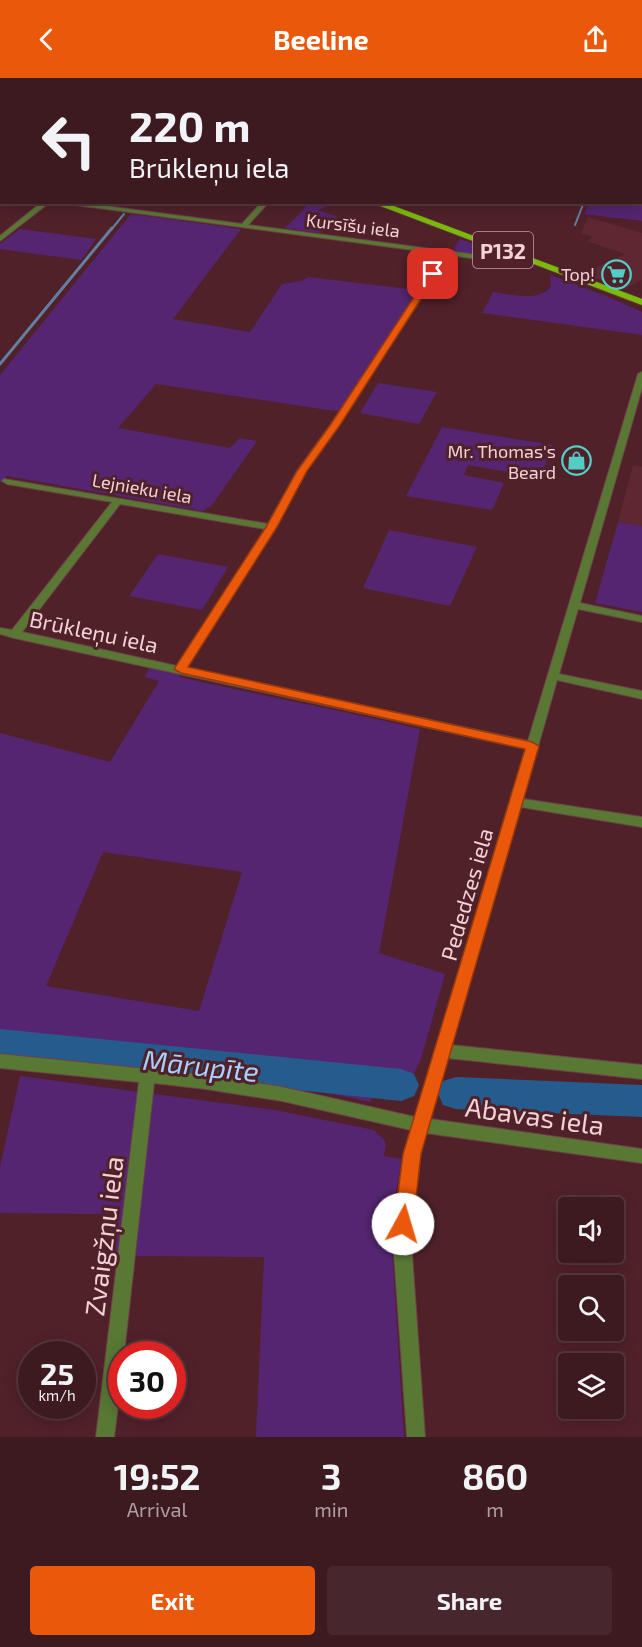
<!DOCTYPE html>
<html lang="en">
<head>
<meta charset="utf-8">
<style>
  body { margin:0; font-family:"Exo 2",sans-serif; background:#48262d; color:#f1f3f6; height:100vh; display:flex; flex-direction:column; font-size:22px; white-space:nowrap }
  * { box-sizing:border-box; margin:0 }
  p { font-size:20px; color:#ada0a5 }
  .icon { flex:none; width:33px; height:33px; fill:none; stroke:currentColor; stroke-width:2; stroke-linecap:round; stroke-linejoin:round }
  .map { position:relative; height:1359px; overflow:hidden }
  .sheet { display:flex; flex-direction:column; background:#3d1920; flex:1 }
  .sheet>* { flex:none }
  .guide { position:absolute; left:0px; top:0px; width:642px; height:126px; box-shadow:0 3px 15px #0003,0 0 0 2px #56383e; background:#3d1920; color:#f1f3f6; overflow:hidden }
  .fabs { position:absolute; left:558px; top:1119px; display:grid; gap:12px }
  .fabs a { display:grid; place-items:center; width:66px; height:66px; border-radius:6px; background:#3d1920; box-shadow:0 3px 15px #0003,0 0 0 2px #56383e; font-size:30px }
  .speed { position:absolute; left:18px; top:1263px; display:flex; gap:12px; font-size:30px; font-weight:700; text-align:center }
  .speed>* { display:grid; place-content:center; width:78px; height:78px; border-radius:50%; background:#3d1920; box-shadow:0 3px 15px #0003,0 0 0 2px #56383e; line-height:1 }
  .speed small { font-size:15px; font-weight:400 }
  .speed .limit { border:9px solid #d22; background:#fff; color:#111 }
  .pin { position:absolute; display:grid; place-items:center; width:51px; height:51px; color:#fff; margin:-26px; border-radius:12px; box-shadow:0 3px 9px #0006 }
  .me { position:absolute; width:66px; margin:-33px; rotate:6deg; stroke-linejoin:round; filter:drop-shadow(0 0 4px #0008) }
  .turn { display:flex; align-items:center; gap:21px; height:126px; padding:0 30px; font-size:27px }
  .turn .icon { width:78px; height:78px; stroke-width:2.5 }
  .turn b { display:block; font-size:42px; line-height:51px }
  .eta { display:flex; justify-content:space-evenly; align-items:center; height:102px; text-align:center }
  .eta b { font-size:36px; font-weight:700; line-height:42px }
  .primary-button { display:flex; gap:12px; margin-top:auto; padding:12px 30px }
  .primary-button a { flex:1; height:69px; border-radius:6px; background:#ea580c; color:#fff; font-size:24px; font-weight:700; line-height:69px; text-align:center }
  .primary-button a+a { background:#48262d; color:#f1f3f6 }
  header { display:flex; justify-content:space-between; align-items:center; height:78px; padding:0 30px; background:#ea580c; color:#fff; font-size:27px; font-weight:700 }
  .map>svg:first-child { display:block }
  .built { fill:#5f2732 }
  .green { fill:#552571; fill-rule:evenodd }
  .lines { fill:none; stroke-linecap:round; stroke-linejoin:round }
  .stream-far1 { stroke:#637fa3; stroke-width:2 }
  .stream { stroke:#637fa3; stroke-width:3 }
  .river { fill:#265b8e; fill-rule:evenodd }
  .street-casing { stroke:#6e4149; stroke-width:2 }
  .primary-casing { stroke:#6e4149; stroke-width:1 }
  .street { fill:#587834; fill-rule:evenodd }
  .primary { fill:#79bb08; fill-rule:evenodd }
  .route { fill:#ea580c; stroke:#983908; stroke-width:1.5 }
  .labels { text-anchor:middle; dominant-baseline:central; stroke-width:6; stroke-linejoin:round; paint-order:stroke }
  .far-street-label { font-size:18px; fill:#f2d2d5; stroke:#51212a }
  .far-poi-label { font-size:18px; fill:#f2d2d5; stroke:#51212a; text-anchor:end }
  .shield { fill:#51212a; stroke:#c29da2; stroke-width:1.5 }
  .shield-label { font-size:21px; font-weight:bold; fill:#f2d2d5 }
  .street-label { font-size:22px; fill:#f2d2d5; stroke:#51212a }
  .near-street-label { font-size:27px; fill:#f2d2d5; stroke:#51212a }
  .near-water-label { font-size:28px; font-style:italic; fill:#a6d1ff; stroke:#51212a }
</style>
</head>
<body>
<header><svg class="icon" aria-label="back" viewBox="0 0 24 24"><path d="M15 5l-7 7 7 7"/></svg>Beeline<svg class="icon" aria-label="share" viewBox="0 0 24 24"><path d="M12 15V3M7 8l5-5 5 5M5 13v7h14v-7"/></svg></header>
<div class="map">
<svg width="642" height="1359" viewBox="0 0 642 1359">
  <rect width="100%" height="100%" fill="#51212a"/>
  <path class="built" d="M588,139L642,155V202L625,211L583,196L625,176L587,163L593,159L581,155Z
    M633,387L642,389V448L618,444Z"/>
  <path class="green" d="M590,124L642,125V143L584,136Z
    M295,125H335L318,132L338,139L319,155L285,150L306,129Z
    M131,136L241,151L173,241L250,254L282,206L301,203L309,199L408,211L417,216L341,334L156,306L118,350L230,370L240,360L257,363L212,427L203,433L7,398L0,405V297Z
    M20,151L96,161L81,182L0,171V166Z
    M460,161L490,172L477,177L452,173Z
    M550,197L606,218L642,234V257L482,235L493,214C510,216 539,225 551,208Z
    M378,305L437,314L419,346L360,335Z
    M442,349L553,367L540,400L468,387L464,397L504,405L492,432L406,418Z
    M618,444L642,448V534L595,525Z
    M389,452L477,469L450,528L363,510Z
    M158,476L228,489L202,532L129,518Z
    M149,590L180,596L179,599C259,617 340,632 420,651L379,875L445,896L421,981L404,1016L376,1012L370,1024L280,1004L0,963V655L110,684L159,603L145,599ZM103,774L242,794L199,933L46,908Z
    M20,998L275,1032L374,1052L384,1062L386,1066L384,1078L402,1081L394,1125L392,1172L404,1359H256L264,1179L141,1178L108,1180L112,1136L0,1135V1089Z"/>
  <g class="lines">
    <path class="stream-far1" d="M575,147L584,124
      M111,152L124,136"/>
    <path class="stream" d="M0,286L112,150"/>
    <path class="river" d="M0,951L401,991L414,996L419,1007L414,1018L401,1023L0,981Z
      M456,999L642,1007V1039L456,1031L443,1027L438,1015L443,1003Z"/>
    <defs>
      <path id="street" d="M210,0H216L209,2Z
        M553,0H559L553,2Z
        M0,9H2V13H0Z
        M0,22H2L0,26Z
        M640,32H642V36H640Z
        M640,76H642V80H640Z
        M0,78H2V82H0Z
        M2,93V97L0,98V94Z
        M0,115H2V119H0Z
        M42,124H50L0,163V158Z
        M53,124H75L242,146L262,124H269L248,147L478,177L502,169L505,171L478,181L449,177L339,347L306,393L276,449L187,590L528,663L638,296L642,294V310L580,525L642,538V544L578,531L559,596L642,613V621L557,602L523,721L642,739V749L521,729L451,967L642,987V1001L448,980L430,1041L642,1071V1085L426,1055C415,1094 411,1136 412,1176L425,1359H407L394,1176C395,1134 399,1092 411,1052L282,1023L206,1011L154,1005L124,1276H122V1296L114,1359H96L139,1004L0,990V976L206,997L282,1009L415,1039L526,671L14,560L0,556V550L12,552L112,424L7,406L2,403L4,401L268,446L297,393L331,346L443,176ZM120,426L265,451L177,588L22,554Z"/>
      <path id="primary" d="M38,0L48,2H39Z
        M370,124H383L642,221V227Z"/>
    </defs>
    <use href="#street" class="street-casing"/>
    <use href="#primary" class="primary-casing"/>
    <use href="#street" class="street"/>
    <use href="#primary" class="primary"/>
  </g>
  <path class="route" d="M433,193L437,196L340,347L307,393L277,449L188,589L532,664L539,668L421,1076L413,1146L410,1153L403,1155L396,1153L394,1146L403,1076L525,671L181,595L174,591L266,449L297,393L331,346L429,196Z"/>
  <defs>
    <symbol id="supermarket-ring" viewBox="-11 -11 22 22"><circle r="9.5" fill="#51212a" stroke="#54cdc7" stroke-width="1.5"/><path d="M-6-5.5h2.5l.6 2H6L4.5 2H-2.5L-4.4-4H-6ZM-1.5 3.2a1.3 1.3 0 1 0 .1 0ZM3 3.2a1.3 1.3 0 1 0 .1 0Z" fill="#54cdc7"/></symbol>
    <symbol id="shop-ring" viewBox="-11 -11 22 22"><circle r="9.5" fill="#51212a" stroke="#54cdc7" stroke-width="1.5"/><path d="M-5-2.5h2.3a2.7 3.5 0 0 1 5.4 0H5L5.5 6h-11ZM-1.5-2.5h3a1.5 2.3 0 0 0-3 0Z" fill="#54cdc7"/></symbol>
  </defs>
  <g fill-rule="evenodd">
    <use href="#supermarket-ring" x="600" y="180" width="33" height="33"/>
    <use href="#shop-ring" x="560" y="366" width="33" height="33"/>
  </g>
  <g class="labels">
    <g class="far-street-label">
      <text transform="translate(353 147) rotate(7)">Kursīšu iela</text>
      <text transform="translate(142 410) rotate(10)">Lejnieku iela</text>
    </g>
    <g class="far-poi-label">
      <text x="595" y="196">Top!</text>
      <text x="556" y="373">Mr. Thomas's<tspan x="556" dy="21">Beard</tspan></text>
    </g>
    <rect class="shield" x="473" y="154" width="60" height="36" rx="4.5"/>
    <g class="shield-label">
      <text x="503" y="172">P132</text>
    </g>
    <g class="street-label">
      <text transform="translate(94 553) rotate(12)">Brūkleņu iela</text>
      <text transform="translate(466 816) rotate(-74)">Pededzes iela</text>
    </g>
    <g class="near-street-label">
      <text transform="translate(535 1037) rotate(8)">Abavas iela</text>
      <text transform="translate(103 1158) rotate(-83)">Zvaigžņu iela</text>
    </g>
    <g class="near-water-label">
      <text transform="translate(201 987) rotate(6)">Mārupīte</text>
    </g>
  </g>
</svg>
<div class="fabs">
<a><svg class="icon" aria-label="sound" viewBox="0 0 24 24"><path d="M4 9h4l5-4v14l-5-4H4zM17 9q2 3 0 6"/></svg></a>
<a><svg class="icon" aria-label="search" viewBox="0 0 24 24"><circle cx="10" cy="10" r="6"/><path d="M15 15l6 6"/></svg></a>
<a><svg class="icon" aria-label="layers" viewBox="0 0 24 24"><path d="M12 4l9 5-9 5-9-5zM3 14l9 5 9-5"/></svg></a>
</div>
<div class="speed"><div>25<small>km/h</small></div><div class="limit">30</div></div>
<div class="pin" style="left:433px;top:196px;background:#d93025"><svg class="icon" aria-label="arrive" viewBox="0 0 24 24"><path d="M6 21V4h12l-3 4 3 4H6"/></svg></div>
<svg class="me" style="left:403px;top:1146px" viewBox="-20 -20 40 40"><circle r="19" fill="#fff"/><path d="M0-13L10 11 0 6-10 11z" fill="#ea580c"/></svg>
<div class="guide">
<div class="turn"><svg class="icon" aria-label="left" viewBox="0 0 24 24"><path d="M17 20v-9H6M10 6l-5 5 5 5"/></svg><div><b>220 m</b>Brūkleņu iela</div></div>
</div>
</div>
<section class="sheet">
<div class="eta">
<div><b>19:52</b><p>Arrival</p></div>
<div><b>3</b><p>min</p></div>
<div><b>860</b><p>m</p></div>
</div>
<div class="primary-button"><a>Exit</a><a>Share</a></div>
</section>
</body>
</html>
